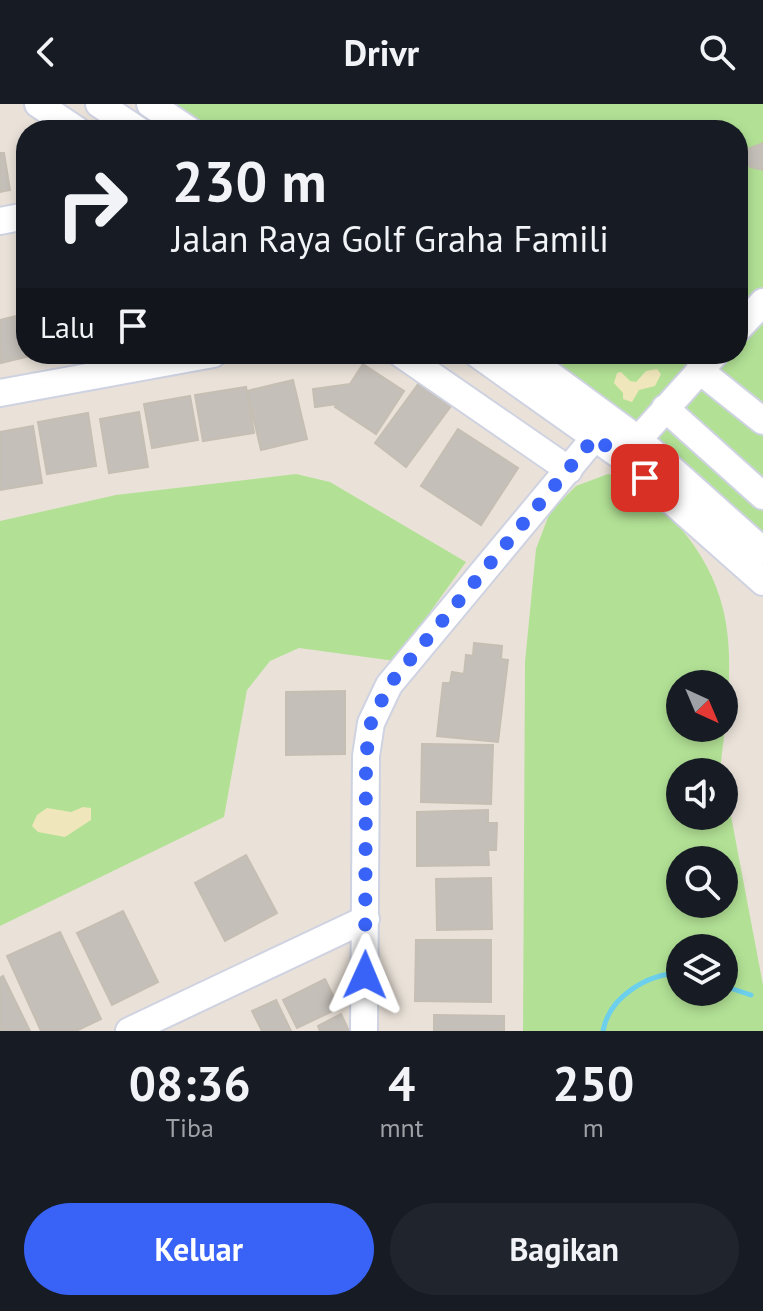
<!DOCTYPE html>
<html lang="id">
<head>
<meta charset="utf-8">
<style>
  body { margin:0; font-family:"PT Sans",sans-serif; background:#20242c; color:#f1f3f6; height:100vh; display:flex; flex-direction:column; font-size:30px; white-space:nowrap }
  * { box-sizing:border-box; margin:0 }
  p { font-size:26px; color:#9ea1a6 }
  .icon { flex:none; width:44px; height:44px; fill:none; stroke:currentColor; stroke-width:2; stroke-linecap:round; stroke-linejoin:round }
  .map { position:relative; height:927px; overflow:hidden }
  .side { display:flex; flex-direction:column; background:#171b24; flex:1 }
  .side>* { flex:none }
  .banner { position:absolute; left:16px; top:16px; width:732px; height:244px; border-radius:32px; box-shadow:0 4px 12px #0003; background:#171b24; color:#f1f3f6; overflow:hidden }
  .needle { width:52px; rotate:136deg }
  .buttons { position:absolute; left:666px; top:566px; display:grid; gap:16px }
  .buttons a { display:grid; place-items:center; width:72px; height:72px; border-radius:50%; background:#171b24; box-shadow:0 4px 12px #0003; font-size:40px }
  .pin { position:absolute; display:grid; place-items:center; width:68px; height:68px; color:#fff; margin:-34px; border-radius:16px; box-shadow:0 4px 12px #0006 }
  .me { position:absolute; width:88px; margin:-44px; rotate:1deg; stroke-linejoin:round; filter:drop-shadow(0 0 6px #0008) }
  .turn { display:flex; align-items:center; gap:28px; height:168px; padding:0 24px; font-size:36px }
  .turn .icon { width:104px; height:104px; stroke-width:2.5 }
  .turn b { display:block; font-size:56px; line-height:68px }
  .then { display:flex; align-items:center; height:76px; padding:0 24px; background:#0003; gap:16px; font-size:30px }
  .eta { display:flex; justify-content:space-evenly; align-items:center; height:136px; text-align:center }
  .eta b { font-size:48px; font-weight:600; line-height:56px }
  .primary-button { display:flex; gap:16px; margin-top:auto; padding:16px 24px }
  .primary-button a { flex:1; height:92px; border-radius:48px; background:#3963f7; color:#fff; font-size:32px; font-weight:600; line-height:92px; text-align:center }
  .primary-button a+a { background:#20242c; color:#f1f3f6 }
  header { display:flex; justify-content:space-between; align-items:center; height:104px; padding:0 24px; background:#171b24; font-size:36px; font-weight:600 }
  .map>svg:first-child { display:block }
  .green { fill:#b2e195; fill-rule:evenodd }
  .sand { fill:#f0e6bb }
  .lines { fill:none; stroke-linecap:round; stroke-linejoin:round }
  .stream { stroke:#6ccfec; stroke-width:5 }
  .building { fill:#c5bfb9; stroke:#c5beb3; stroke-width:2 }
  .minor-casing { stroke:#ced2e1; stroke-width:30 }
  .minor { stroke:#fff; stroke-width:26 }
  .route { stroke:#3963f7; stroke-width:14; stroke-dasharray:0 25.2 }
</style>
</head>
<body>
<header><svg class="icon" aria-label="back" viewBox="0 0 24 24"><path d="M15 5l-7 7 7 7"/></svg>Drivr<svg class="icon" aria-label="search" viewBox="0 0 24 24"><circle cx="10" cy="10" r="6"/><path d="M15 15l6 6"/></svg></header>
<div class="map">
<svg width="763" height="927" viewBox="0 0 763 927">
  <rect width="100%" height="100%" fill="#eae2d9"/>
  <path class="green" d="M171,0H763V428L647,335L531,250H738V26H209Z
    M296,370L330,378L466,458L395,557L299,544L270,557L247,586L224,713L0,822V417L116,391Z
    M608,370C641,376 644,385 666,408C743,487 733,557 721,658L723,668H680V712H724V675L763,881V927H523L525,558L536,445L550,408L576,382ZM680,580H724V624H680ZM680,756H724V800H680ZM680,844H724V888H680Z"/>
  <path class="sand" d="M657,265L661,270L655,282L639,286L632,298L623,295V289L614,279L617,269L621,268L630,277L636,278L646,267Z
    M83,703L91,704V716L65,733L38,728L32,722L37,711L47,704L71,708Z"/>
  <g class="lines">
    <path class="stream" d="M724,882L751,891
      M603,927C609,893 647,870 680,869"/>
  </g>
  <path class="building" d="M763,39V66L750,63L743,47Z
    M0,49H4L10,86L0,88Z
    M24,210L26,250L34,251L1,259L0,216Z
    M363,260L404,287L376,330L335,303L337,300L315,303L313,285L350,280Z
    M293,276L307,335L261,346L247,287Z
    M419,279L451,302L406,363L375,339Z
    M246,283L254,329L203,337L195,291Z
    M190,292L198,336L152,344L144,300Z
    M139,308L148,363L109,369L100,315Z
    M88,309L96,362L47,370L38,318Z
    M33,322L42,379L0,386V328Z
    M458,325L518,364L481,421L421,382Z
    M474,539L502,542L501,555L508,556L498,638L437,632L443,579H450L452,568L464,570L466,551L473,552Z
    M345,587V650L286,651V588Z
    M422,640L493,641L491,700L421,698Z
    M488,706V719H497L496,746H488L489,761L417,762V708Z
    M246,751L277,809L225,837L195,779Z
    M491,774L492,825L437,826L436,775Z
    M123,807L158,878L112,901L77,829Z
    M60,828L101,915L76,927H41L7,852Z
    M416,836H491V898L415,897Z
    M3,872L30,927H0V874Z
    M325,875L339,904L297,924L283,896Z
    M276,896L291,927H262L252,907Z
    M341,910L349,927H320L318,922Z
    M434,911L504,912V927H434Z"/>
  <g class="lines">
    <defs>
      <path id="minor" d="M38,0L77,26
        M99,0L138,26
        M150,0L189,26
        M0,117L26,112
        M738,225L763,198
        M401,250L569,366
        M477,250L622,353L763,478
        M522,250L639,336L763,447
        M699,266L763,317
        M0,289L213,250
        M665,304L763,392
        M627,348L715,250
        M129,927L366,815
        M364,927L366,652L371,619L389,581L595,333"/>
    </defs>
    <use href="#minor" class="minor-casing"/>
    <use href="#minor" class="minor"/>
  </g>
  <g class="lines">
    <path class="route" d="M365,871L366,652L371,619L389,581L595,333L645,374"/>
  </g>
</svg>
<div class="buttons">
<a><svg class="needle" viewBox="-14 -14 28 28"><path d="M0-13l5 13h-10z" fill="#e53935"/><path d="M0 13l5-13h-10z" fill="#9ea1a6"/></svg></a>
<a><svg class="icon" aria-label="sound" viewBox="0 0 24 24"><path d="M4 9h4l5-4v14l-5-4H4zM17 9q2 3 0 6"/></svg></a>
<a><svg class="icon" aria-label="search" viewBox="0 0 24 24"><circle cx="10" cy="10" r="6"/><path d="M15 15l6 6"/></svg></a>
<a><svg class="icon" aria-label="layers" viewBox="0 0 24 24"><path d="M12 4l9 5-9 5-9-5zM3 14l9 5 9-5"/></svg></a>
</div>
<div class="pin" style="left:645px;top:374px;background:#d93025"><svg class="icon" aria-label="arrive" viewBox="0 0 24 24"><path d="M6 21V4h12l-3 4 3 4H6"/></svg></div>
<svg class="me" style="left:365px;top:871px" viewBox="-20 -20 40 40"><path d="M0-17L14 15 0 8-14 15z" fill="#3963f7" stroke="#fff" stroke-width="4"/></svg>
<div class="banner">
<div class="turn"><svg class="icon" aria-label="right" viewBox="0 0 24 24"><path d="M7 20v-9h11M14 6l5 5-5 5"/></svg><div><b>230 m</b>Jalan Raya Golf Graha Famili</div></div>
<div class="then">Lalu<svg class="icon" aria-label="arrive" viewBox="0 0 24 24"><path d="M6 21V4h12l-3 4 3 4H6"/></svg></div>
</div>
</div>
<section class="side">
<div class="eta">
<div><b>08:36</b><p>Tiba</p></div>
<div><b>4</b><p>mnt</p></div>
<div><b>250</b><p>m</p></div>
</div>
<div class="primary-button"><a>Keluar</a><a>Bagikan</a></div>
</section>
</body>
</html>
